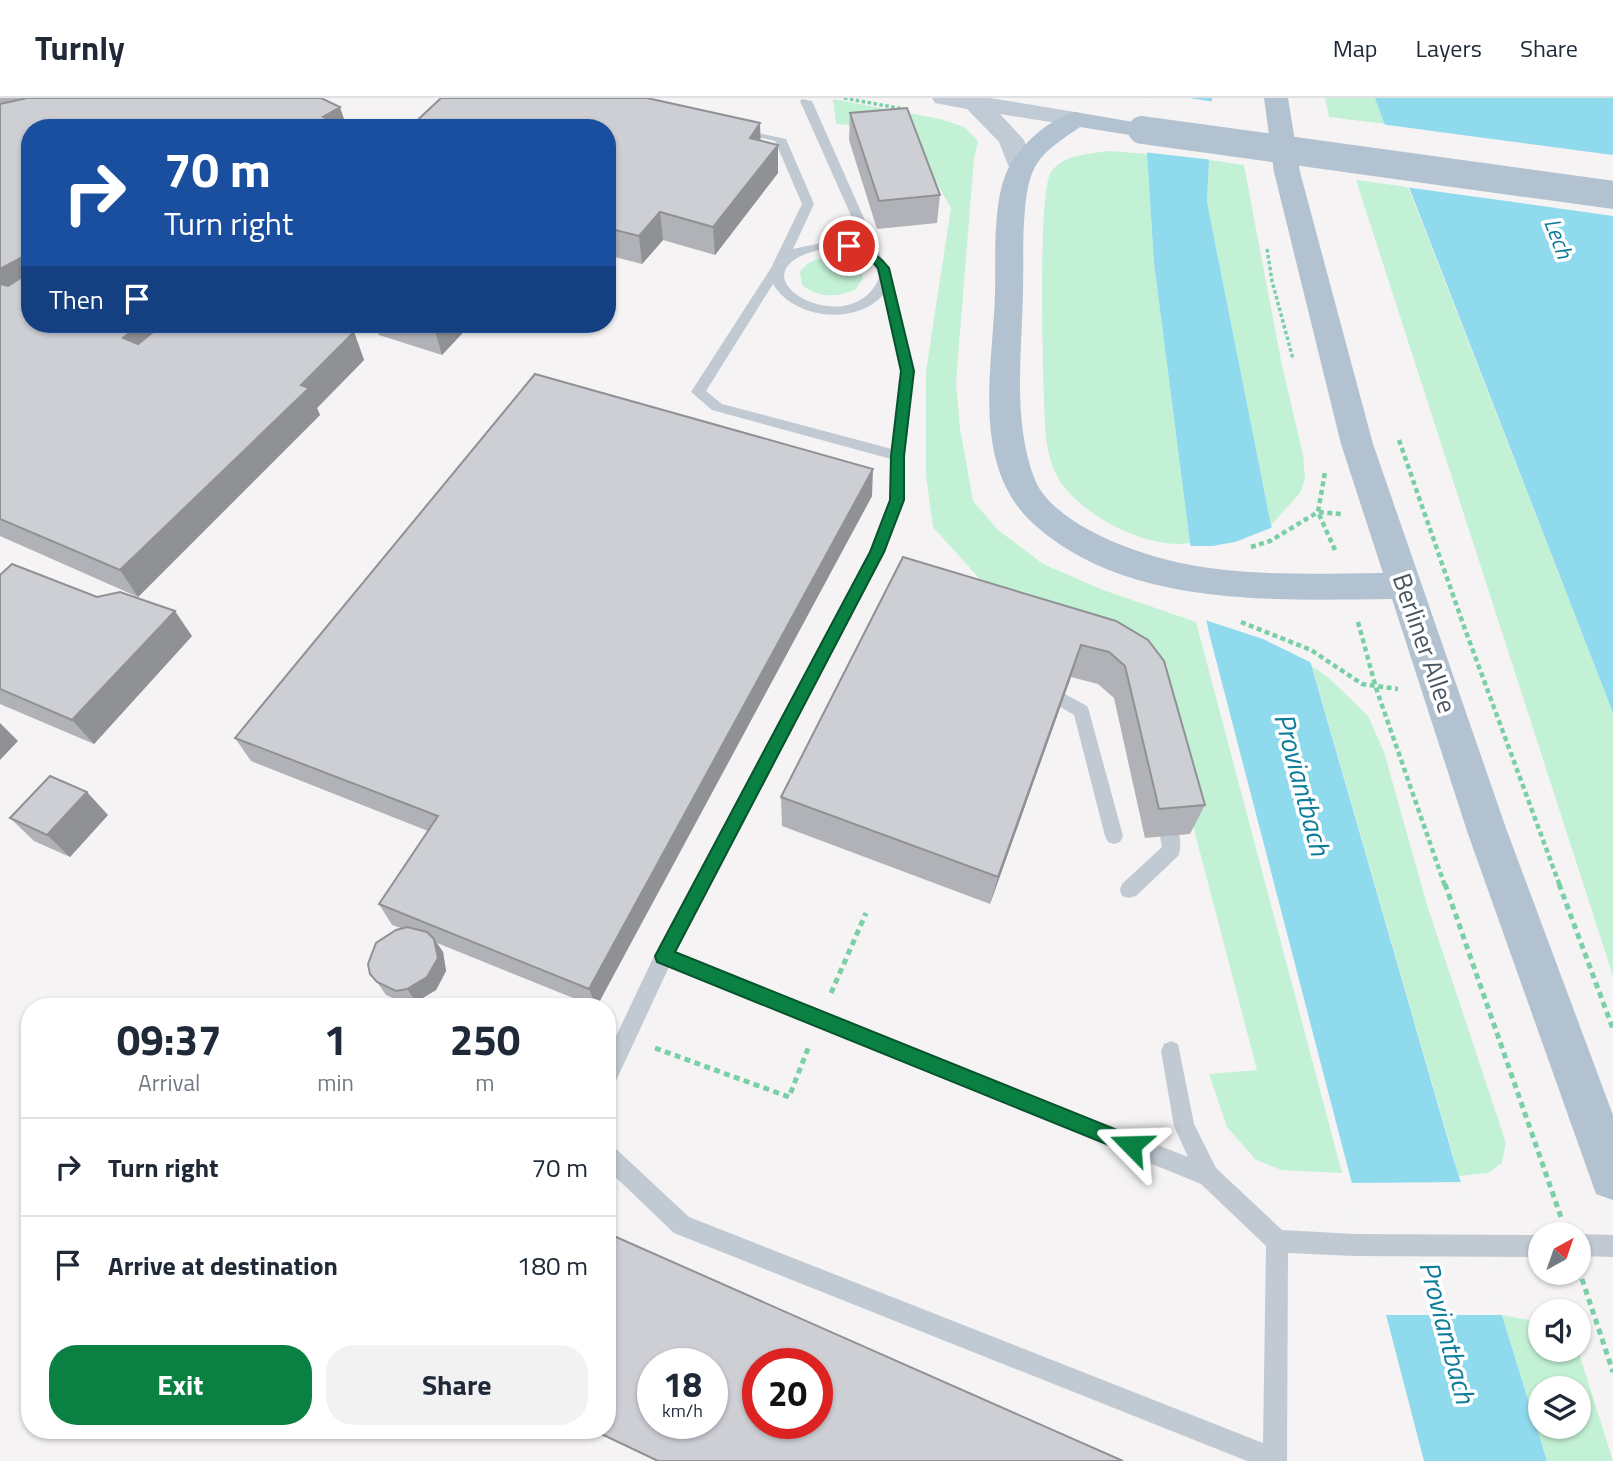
<!DOCTYPE html>
<html lang="en">
<head>
<meta charset="utf-8">
<style>
  body { margin:0; font-family:"Titillium Web",sans-serif; background:#f2f2f3; color:#1f2937; height:100vh; display:flex; flex-direction:column; font-size:26px; white-space:nowrap }
  * { box-sizing:border-box; margin:0 }
  p { font-size:23px; color:#747a83 }
  .icon { flex:none; width:38px; height:38px; fill:none; stroke:currentColor; stroke-width:2; stroke-linecap:round; stroke-linejoin:round }
  .map { position:relative; flex:1; overflow:hidden }
  .drawer { position:absolute; left:21px; top:900px; width:595px; height:441px; display:flex; flex-direction:column; background:#fff; border-radius:28px; box-shadow:0 2px 5px #0004 }
  .drawer>* { flex:none }
  .guide { position:absolute; left:21px; top:21px; width:595px; height:214px; border-radius:28px; box-shadow:0 2px 5px #0004; background:#1a4fa0; color:#fff; overflow:hidden }
  .needle { width:46px; rotate:40deg }
  .tools { position:absolute; left:1528px; top:1124px; display:grid; gap:14px }
  .tools a { display:grid; place-items:center; width:63px; height:63px; border-radius:50%; background:#fff; box-shadow:0 2px 5px #0004; font-size:35px }
  .speed { position:absolute; left:637px; top:1250px; display:flex; gap:14px; font-size:35px; font-weight:700; text-align:center }
  .speed>* { display:grid; place-content:center; width:91px; height:91px; border-radius:50%; background:#fff; box-shadow:0 2px 5px #0004; line-height:1 }
  .speed small { font-size:18px; font-weight:400 }
  .speed .limit { border:10px solid #d22; background:#fff; color:#111 }
  .pin { position:absolute; display:grid; place-items:center; width:60px; height:60px; color:#fff; margin:-30px; border:4px solid #fff; border-radius:50%; box-shadow:0 2px 7px #0007 }
  .me { position:absolute; width:77px; margin:-38px; rotate:292deg; stroke-linejoin:round; filter:drop-shadow(0 0 5px #0008) }
  .turn { display:flex; align-items:center; gap:24px; height:147px; padding:0 28px; font-size:32px }
  .turn .icon { width:91px; height:91px; stroke-width:2.5 }
  .turn b { display:block; font-size:49px; line-height:60px }
  .then { display:flex; align-items:center; height:66px; padding:0 28px; background:#0003; gap:14px; font-size:26px }
  .eta { display:flex; justify-content:space-evenly; align-items:center; height:119px; text-align:center }
  .eta b { font-size:42px; font-weight:700; line-height:49px }
  .button { display:flex; gap:14px; margin-top:auto; padding:14px 28px }
  .button a { flex:1; height:80px; border-radius:28px; background:#0b8043; color:#fff; font-size:28px; font-weight:700; line-height:80px; text-align:center }
  .button a+a { background:#f2f2f3; color:#1f2937 }
  ul { padding:0; list-style:none }
  li { display:flex; align-items:center; gap:21px; height:98px; padding:0 28px; border-top:2px solid #e0e1e3 }
  li div { flex:1 }
  li b { display:block; font-size:26px }
  li em { font-style:normal }
  header { display:flex; align-items:center; gap:42px; box-sizing:border-box; height:98px; padding:0 35px; background:#fff; border-bottom:2px solid #e0e1e3 }
  header strong { font-size:33px }
  nav { display:flex; gap:38px; margin-inline-start:auto; font-size:24px }
  .map>svg:first-child { display:block }
  .green { fill:#c3f1d5; fill-rule:evenodd }
  .water { fill:#90daee }
  .pier { fill:#f5f3f3 }
  .lines { fill:none; stroke-linecap:round; stroke-linejoin:round }
  .path-far2 { stroke:#7ad0a6; stroke-width:3.5; stroke-dasharray:3.5 2.5; stroke-linecap:butt }
  .path-far1 { stroke:#7ad0a6; stroke-width:4.5; stroke-dasharray:5 3.5; stroke-linecap:butt }
  .path { stroke:#7ad0a6; stroke-width:5; stroke-dasharray:6 4.5; stroke-linecap:butt }
  .service { fill:#c1cad2; fill-rule:evenodd }
  .secondary { fill:#c1cbd6; fill-rule:evenodd }
  .primary { fill:#b3c2d1; fill-rule:evenodd }
  .primary-bridge { stroke:#b3c2d1; stroke-width:28 }
  .wall { fill:#b0b2b7 }
  .shaded-wall { fill:#909195 }
  .building { fill:#cdcfd5; stroke:#909195; stroke-width:2; fill-rule:evenodd }
  .route { fill:#0b8043; stroke:#07532c; stroke-width:2 }
  .labels { text-anchor:middle; dominant-baseline:central; stroke-width:7; stroke-linejoin:round; paint-order:stroke }
  .far-water-label { font-size:23px; font-style:italic; fill:#0c7c9b; stroke:#fff }
  .street-label { font-size:26px; fill:#4a5661; stroke:#fff }
  .water-label { font-size:28px; font-style:italic; fill:#0c7c9b; stroke:#fff }
</style>
</head>
<body>
<header>
<strong>Turnly</strong>
<nav><a>Map</a><a>Layers</a><a>Share</a></nav>
</header>
<div class="map">
<svg width="1613" height="1363" viewBox="0 0 1613 1363">
  <rect width="100%" height="100%" fill="#f5f3f3"/>
  <path class="green" d="M1325,0H1376L1385,26L1329,19Z
    M833,1L940,21L964,29L978,43L974,60L956,284L960,330L973,403L998,432L1043,466L1103,492L1196,524L1342,1075L1282,1072L1256,1062L1227,1029L1209,976L1257,972L1153,575L988,490L933,429L926,377V273L951,110L911,40L894,31L836,26Z
    M1109,53L1147,56L1154,165L1190,445C1147,452 1080,417 1058,380C1052,370 1047,351 1046,339C1043,303 1037,94 1051,74C1064,56 1089,56 1109,53Z
    M1209,62L1244,67L1281,263L1303,357L1305,381L1300,395L1271,427L1207,104Z
    M1356,82L1408,89L1613,615V878Z
    M832,159L858,168L863,180L856,191C838,200 818,200 802,187L800,174C808,162 819,160 832,159Z
    M1312,568L1329,580L1368,618L1384,654L1427,807L1506,1045L1502,1065L1488,1075L1459,1078Z
    M1502,1217L1540,1224V1251L1578,1252L1613,1363H1547ZM1540,1290H1578V1328H1540Z"/>
  <path class="water" d="M1151,0H1212L1207,104L1271,427L1453,1059L1547,1363H1424L1209,535L1190,445L1154,165L1147,56Z
    M1375,0H1613V615L1386,30Z"/>
  <path class="pier" d="M1150,0H1189L1215,4L1213,62L1143,54Z
    M1380,26L1613,57V118L1405,89Z
    M1276,428L1316,567L1263,541L1202,521L1188,448H1212L1235,444Z
    M1465,1084L1506,1217H1382L1348,1085Z"/>
  <g class="lines">
    <path class="path-far2" d="M844,0L903,11
      M1267,151L1272,183L1293,261"/>
    <path class="path-far1" d="M1399,342L1462,523L1560,788
      M1251,449L1270,443L1318,414L1325,374
      M1335,452L1318,414L1341,416
      M1241,524L1311,552L1362,586L1398,591
      M1358,524L1376,590L1445,788"/>
    <path class="path" d="M1445,786L1562,1122
      M1559,786L1613,931
      M831,895L866,815
      M655,950L789,999L809,948
      M1582,1181L1613,1274"/>
    <path class="service" d="M802,1L812,3L882,161L889,170L914,273L905,358L904,402L885,454L676,854L1188,1059L1174,1028L1161,953L1164,946L1171,943L1178,946L1194,1026L1216,1070L1282,1132L1355,1136L1540,1137V1159L1355,1158L1288,1155L1287,1363H1247L674,1135L607,1071V1046L614,1049L689,1119L1263,1345L1266,1148L1201,1086L669,869L614,987L607,990V957L657,852L869,454L890,402L891,361L712,312L691,294L771,170L802,106L775,43L735,34V30L786,41L814,106L793,151L835,142L865,149L800,3ZM827,150C849,149 874,157 879,180C850,250 717,172 827,150ZM773,186C794,221 855,228 883,197L900,273L892,351L722,306L706,293Z
      M1063,595L1087,608L1089,613L1123,738L1120,744L1114,746L1108,744L1105,738L1074,617L1057,607L1055,602L1057,597Z
      M1165,709L1171,712C1177,723 1184,747 1178,758L1136,798L1129,800L1122,798L1120,792L1122,786L1162,749L1156,717L1159,712Z
      M1578,1136L1613,1137V1159L1578,1158Z"/>
    <path class="secondary" d="M932,0H990L1075,14L1084,16L1087,21L1084,26L1075,28L1000,16L1024,42L1034,72L1030,77L1021,80L1012,77L999,44L967,11L935,5Z"/>
    <path class="primary" d="M1264,0H1288L1300,74L1373,346L1507,733L1613,1017V1102L1596,1096L1590,1079L1467,733L1392,501C1276,502 1129,510 1036,428C1017,412 1004,390 997,366C982,313 993,252 995,197C996,161 992,104 1008,71C1019,48 1050,20 1075,14L1151,27L1154,32L1151,37L1142,39L1080,29C1064,40 1046,51 1036,67C1020,92 1024,162 1023,193C1022,255 1012,323 1035,382C1044,404 1069,421 1089,432C1183,482 1279,476 1383,475L1341,346L1274,74Z"/>
    <path class="primary-bridge" d="M1142,32L1613,97"/>
  </g>
  <path class="wall" d="M0,0H321L30,30V226H337L335,228L354,234L364,262L317,310L320,317L138,499L0,438Z
    M850,15L940,97L937,125L877,131L849,42Z
    M607,30L761,43L778,47V75L715,157L663,142L642,166L607,157Z
    M375,226H471L442,257L379,237Z
    M872,398L597,908H593L437,845L443,854L446,873L436,892L416,904L405,905L386,897L377,884L401,830L392,827L379,806L428,733L251,663L235,640Z
    M0,477L192,538L94,646L0,606Z
    M1116,523L1205,707L1190,736L1145,740L1114,600L1098,586L1071,579L990,806L782,728L781,699Z
    M108,717L70,759L34,743L10,720Z"/>
  <path class="shaded-wall" d="M340,9L347,30L323,19Z
    M760,25L761,53L750,40Z
    M778,47V75L715,157L713,129Z
    M660,114L663,142L642,166L639,138Z
    M30,155V192L0,208V171Z
    M140,226H187L138,268L123,240Z
    M437,226H471L442,257L434,230Z
    M354,234L364,262L317,310L320,317L138,499L120,472Z
    M873,371L872,398L597,908H596L589,891Z
    M175,513L192,538L94,646L72,622Z
    M1081,547L1071,579L990,806L998,779Z
    M0,625L18,643L0,662Z
    M87,694L108,717L70,759L47,737Z
    M434,841L443,854L446,873L436,892L416,904L407,891Z"/>
  <path class="building" d="M27,0H321L340,9L323,19L346,30H30V155L0,171V6Z
    M441,0H647L760,25L750,40L778,47L713,129L660,114L639,138L607,130V30H409Z
    M907,10L940,97L879,103L850,15Z
    M346,27L359,30H346L343,28Z
    M30,174V226H140L123,240L138,246L163,226H329L354,234L301,287L309,290L120,472L0,421V186L8,188Z
    M421,226H437L434,230Z
    M535,276L873,371L589,891L379,806L438,718L235,640Z
    M903,459L1116,523L1148,542L1164,563L1205,707L1159,711L1125,568L1109,554L1081,547L998,779L781,699Z
    M12,466L97,499L120,494L175,513L72,622L0,591V477Z
    M50,678L87,694L47,737L10,720Z
    M407,829L427,834L434,841L438,860L427,879L407,891L396,893L377,884L370,876L368,866L376,845L396,832Z
    M607,1135L1123,1363H658L593,1332H607ZM653,1265H712V1325H653ZM758,1265H817V1325H758Z"/>
  <path class="route" d="M845,145C861,144 880,158 889,170L914,273L904,358V402L884,454L675,854L1137,1040L1140,1047L1137,1053L1131,1056L657,864L655,858L870,454L890,402L891,358L901,273L878,170L872,163L845,150Z"/>
  <g class="labels">
    <g class="far-water-label">
      <text transform="translate(1559 140) rotate(69)">Lech</text>
    </g>
    <g class="street-label">
      <text transform="translate(1425 545) rotate(71)">Berliner Allee</text>
    </g>
    <g class="water-label">
      <text transform="translate(1303 686) rotate(75)">Proviantbach</text>
      <text transform="translate(1448 1234) rotate(75)">Proviantbach</text>
    </g>
  </g>
</svg>
<div class="tools">
<a><svg class="needle" viewBox="-14 -14 28 28"><path d="M0-13l5 13h-10z" fill="#e53935"/><path d="M0 13l5-13h-10z" fill="#747a83"/></svg></a>
<a><svg class="icon" aria-label="sound" viewBox="0 0 24 24"><path d="M4 9h4l5-4v14l-5-4H4zM17 9q2 3 0 6"/></svg></a>
<a><svg class="icon" aria-label="layers" viewBox="0 0 24 24"><path d="M12 4l9 5-9 5-9-5zM3 14l9 5 9-5"/></svg></a>
</div>
<div class="speed"><div>18<small>km/h</small></div><div class="limit">20</div></div>
<div class="pin" style="left:849px;top:148px;background:#d93025"><svg class="icon" aria-label="arrive" viewBox="0 0 24 24"><path d="M6 21V4h12l-3 4 3 4H6"/></svg></div>
<svg class="me" style="left:1131px;top:1047px" viewBox="-20 -20 40 40"><path d="M0-17L14 15 0 8-14 15z" fill="#0b8043" stroke="#fff" stroke-width="4"/></svg>
<div class="guide">
<div class="turn"><svg class="icon" aria-label="right" viewBox="0 0 24 24"><path d="M7 20v-9h11M14 6l5 5-5 5"/></svg><div><b>70 m</b>Turn right</div></div>
<div class="then">Then<svg class="icon" aria-label="arrive" viewBox="0 0 24 24"><path d="M6 21V4h12l-3 4 3 4H6"/></svg></div>
</div>
<section class="drawer">
<div class="eta">
<div><b>09:37</b><p>Arrival</p></div>
<div><b>1</b><p>min</p></div>
<div><b>250</b><p>m</p></div>
</div>
<ul>
<li><svg class="icon" aria-label="right" viewBox="0 0 24 24"><path d="M7 20v-9h11M14 6l5 5-5 5"/></svg><div><b>Turn right</b></div><em>70 m</em></li>
<li><svg class="icon" aria-label="arrive" viewBox="0 0 24 24"><path d="M6 21V4h12l-3 4 3 4H6"/></svg><div><b>Arrive at destination</b></div><em>180 m</em></li>
</ul>
<div class="button"><a>Exit</a><a>Share</a></div>
</section>
</div>
</body>
</html>
